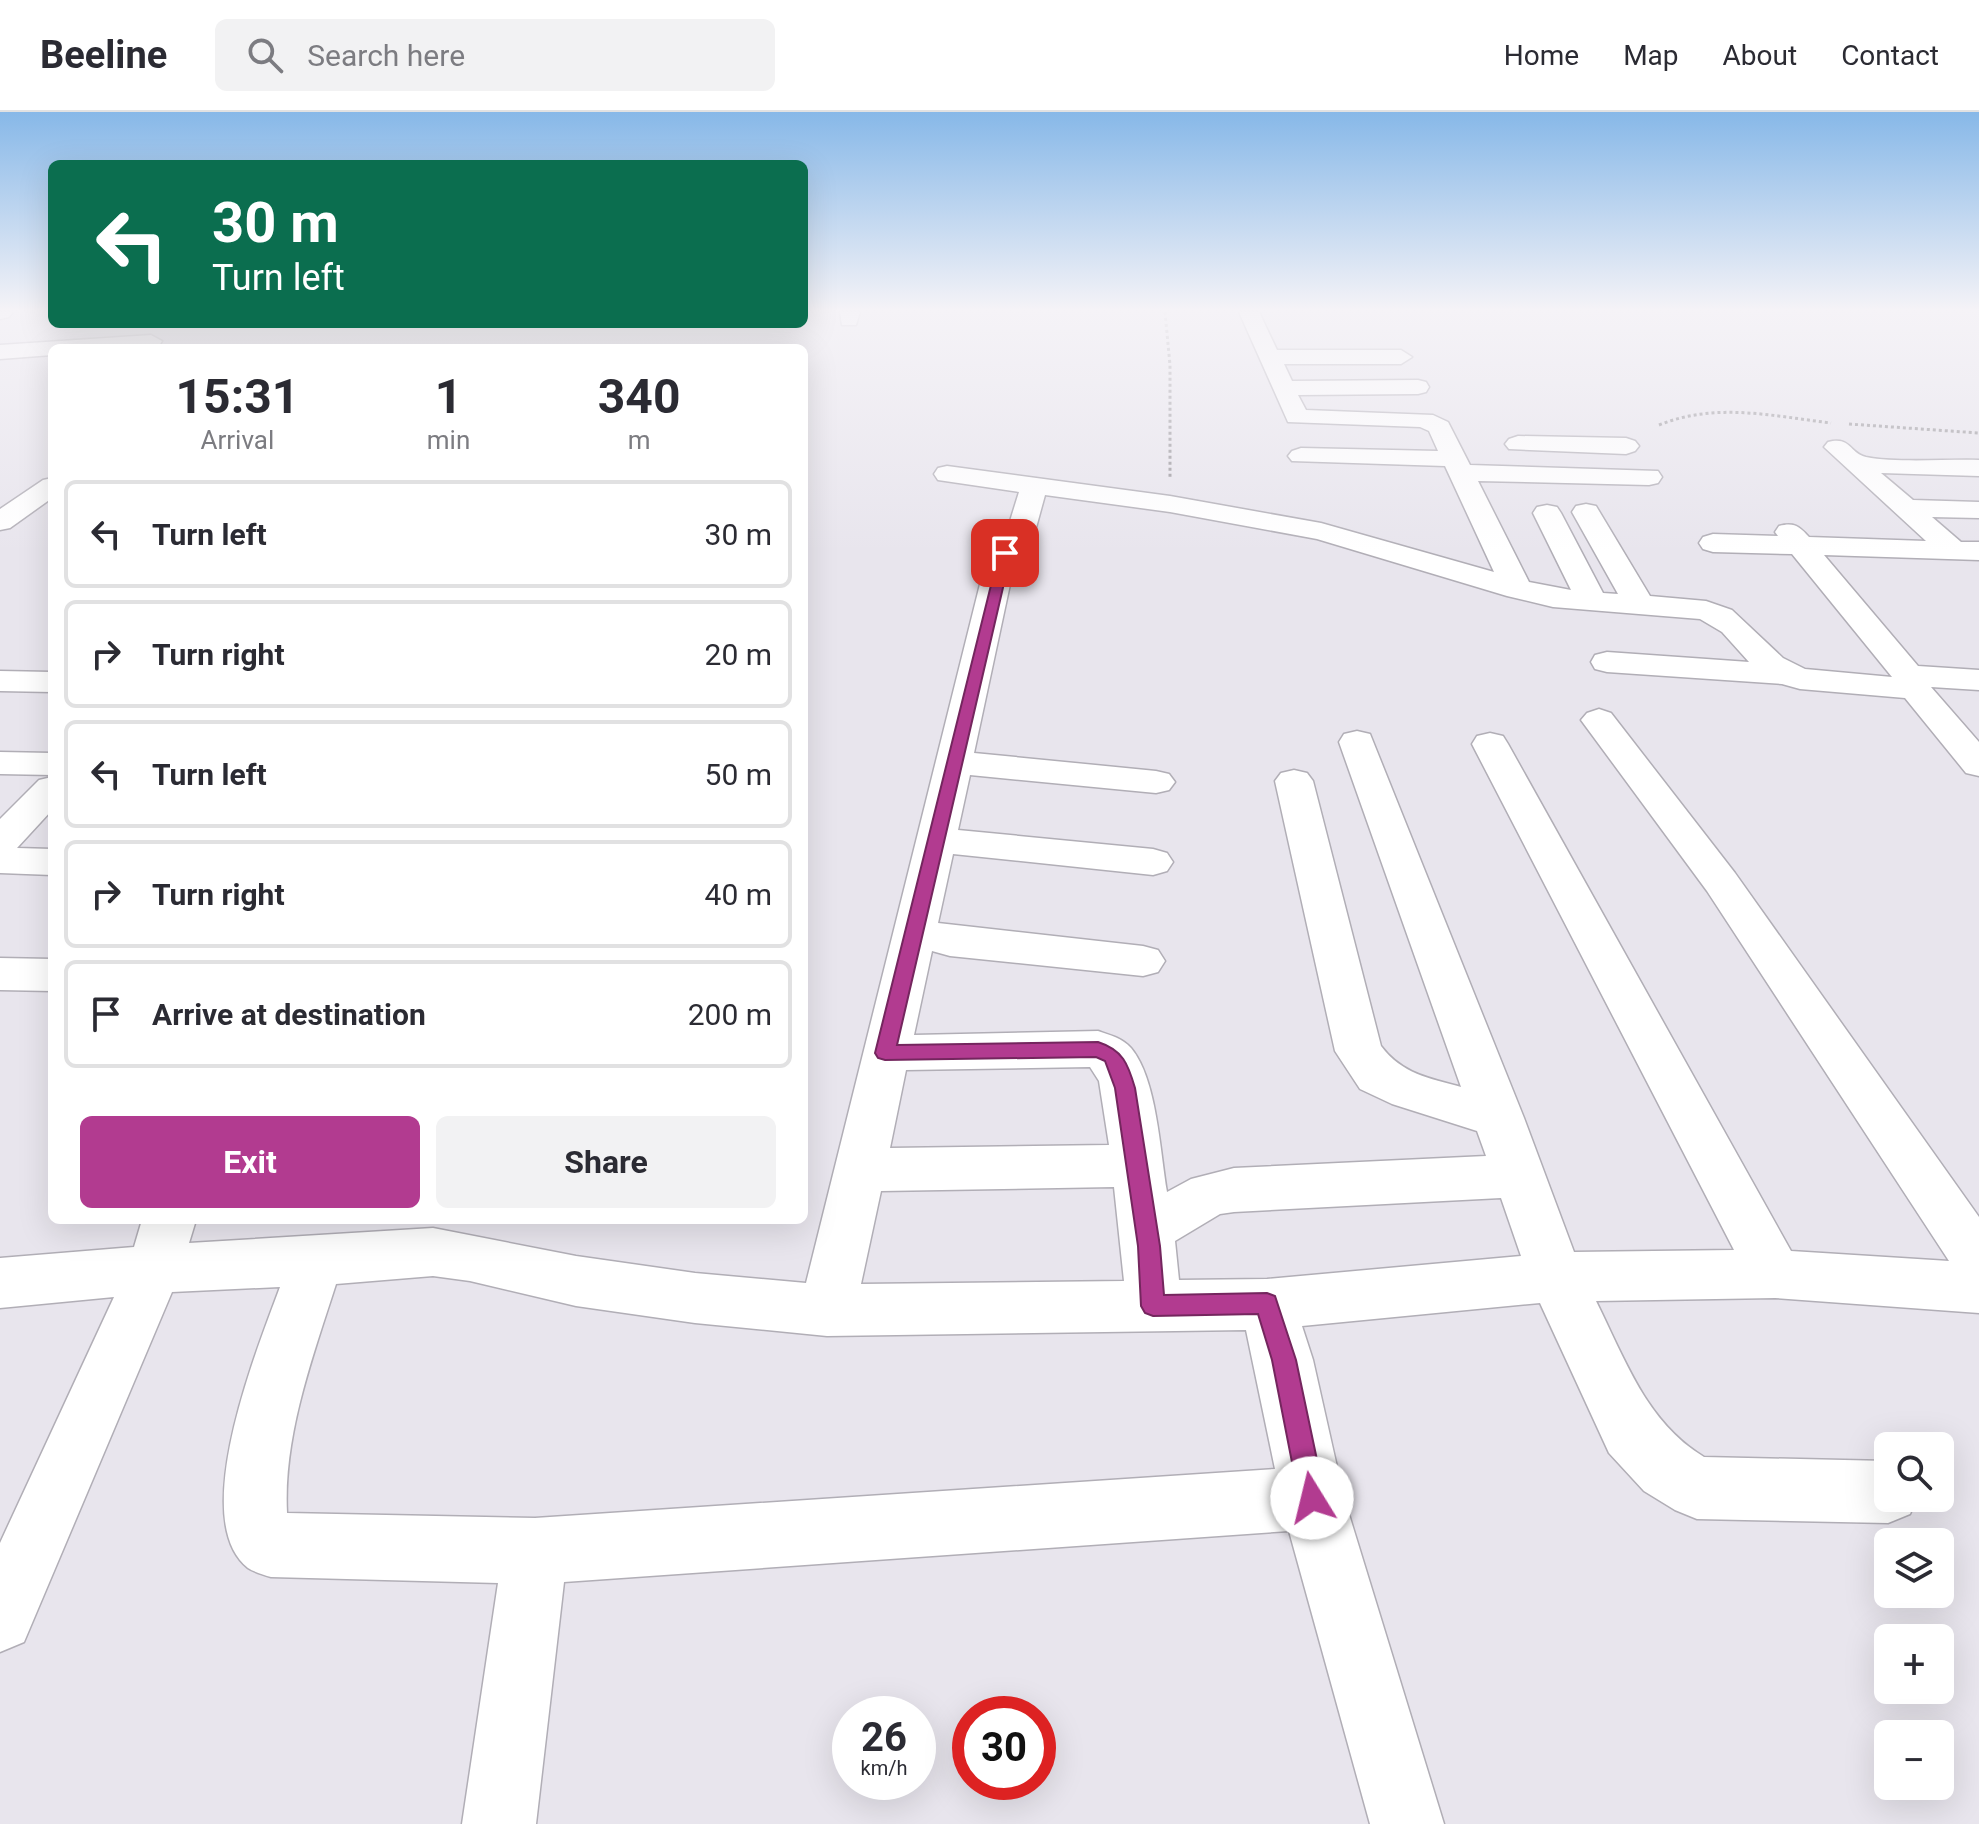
<!DOCTYPE html>
<html lang="en">
<head>
<meta charset="utf-8">
<style>
  body { margin:0; font-family:Roboto,sans-serif; background:#f2f2f3; color:#2b2b33; height:100vh; display:flex; flex-direction:column; font-size:30px; white-space:nowrap }
  * { box-sizing:border-box; margin:0 }
  p { font-size:26px; color:#7c7c81 }
  .icon { flex:none; width:44px; height:44px; fill:none; stroke:currentColor; stroke-width:2; stroke-linecap:round; stroke-linejoin:round }
  .map { position:relative; flex:1; overflow:hidden }
  .details { position:absolute; left:48px; top:232px; width:760px; height:880px; display:flex; flex-direction:column; background:#fff; border-radius:12px; box-shadow:0 8px 32px #0002 }
  .details>* { flex:none }
  .top-card { position:absolute; left:48px; top:48px; width:760px; height:168px; border-radius:12px; box-shadow:0 8px 32px #0002; background:#0b6e4f; color:#fff; overflow:hidden }
  .buttons { position:absolute; left:1874px; top:1320px; display:grid; gap:16px }
  .buttons a { display:grid; place-items:center; width:80px; height:80px; border-radius:12px; background:#fff; box-shadow:0 8px 32px #0002; font-size:40px }
  .speed { position:absolute; left:832px; top:1584px; display:flex; gap:16px; font-size:40px; font-weight:700; text-align:center }
  .speed>* { display:grid; place-content:center; width:104px; height:104px; border-radius:50%; background:#fff; box-shadow:0 8px 32px #0002; line-height:1 }
  .speed small { font-size:20px; font-weight:400 }
  .speed .limit { border:12px solid #d22; background:#fff; color:#111 }
  .pin { position:absolute; display:grid; place-items:center; width:68px; height:68px; color:#fff; margin:-34px; border-radius:16px; box-shadow:0 4px 12px #0006 }
  .me { position:absolute; width:88px; margin:-44px; rotate:351deg; stroke-linejoin:round; filter:drop-shadow(0 0 6px #0008) }
  .turn { display:flex; align-items:center; gap:28px; height:168px; padding:0 32px; font-size:36px }
  .turn .icon { width:104px; height:104px; stroke-width:2.5 }
  .turn b { display:block; font-size:56px; line-height:68px }
  .eta { display:flex; justify-content:space-evenly; align-items:center; height:136px; text-align:center }
  .eta b { font-size:48px; font-weight:700; line-height:56px }
  .button { display:flex; gap:16px; margin-top:auto; padding:16px 32px }
  .button a { flex:1; height:92px; border-radius:12px; background:#b23b90; color:#fff; font-size:32px; font-weight:700; line-height:92px; text-align:center }
  .button a+a { background:#f2f2f3; color:#2b2b33 }
  ul { padding:0; list-style:none }
  li { display:flex; align-items:center; gap:24px; height:108px; margin:0 16px 12px; padding:0 16px; border:4px solid #e1e1e2; border-radius:12px }
  li div { flex:1 }
  li b { display:block; font-size:30px }
  li em { font-style:normal }
  header { display:flex; align-items:center; gap:48px; box-sizing:border-box; height:112px; padding:0 40px; background:#fff; border-bottom:2px solid #e1e1e2 }
  header strong { font-size:38px }
  nav { display:flex; gap:44px; margin-inline-start:auto; font-size:28px }
  .search { width:560px; height:72px; background:#f2f2f3; display:flex; align-items:center; gap:20px; box-sizing:border-box; padding:0 28px; border-radius:12px; color:#7c7c81; font-size:30px }
  .map>svg:first-child { display:block }
  .lines { fill:none; stroke-linecap:round; stroke-linejoin:round }
  .minor-casing { stroke:#b1aeb6; stroke-width:3 }
  .path { stroke:#959398; stroke-width:3; stroke-dasharray:3 3; stroke-linecap:butt }
  .minor { fill:#fff; fill-rule:evenodd }
  .route { fill:#b23b90; stroke:#74265e; stroke-width:2 }
</style>
</head>
<body>
<header>
<strong>Beeline</strong>
<div class="search"><svg class="icon" aria-label="search" viewBox="0 0 24 24"><circle cx="10" cy="10" r="6"/><path d="M15 15l6 6"/></svg>Search here</div>
<nav><a>Home</a><a>Map</a><a>About</a><a>Contact</a></nav>
</header>
<div class="map">
<svg width="1979" height="1712" viewBox="0 0 1979 1712">
  <rect width="100%" height="100%" fill="#e8e5ed"/>
  <g class="lines">
    <defs>
      <path id="minor" d="M0,200H12V201L9,205L0,207Z
        M840,200H860L856,213H842Z
        M1239,200H1259L1277,238H1401L1412,245L1401,252H1284L1292,269L1418,268L1426,270L1429,275L1426,280L1418,282L1298,283L1306,298L1433,303L1448,310L1470,353L1658,359L1662,365L1658,371L1649,373L1478,369L1529,470L1571,478L1533,401L1537,395L1547,393L1557,395L1561,401L1603,481L1618,482L1572,400L1576,394L1586,392L1596,394L1650,484L1706,489L1732,498L1783,546L1805,557L1892,565L1792,442L1713,440L1703,437L1699,431L1703,425L1713,422L1778,424L1775,420L1779,414C1794,410 1799,414 1809,425L1926,429L1824,335L1828,330C1851,324 1849,341 1866,345C1895,351 1947,347 1979,348V364L1881,361L1913,388L1979,390V406L1932,405L1961,430H1979V448L1824,443L1918,554L1979,558V578L1931,575L1979,630V664L1966,661L1905,586L1800,577L1782,572L1607,560L1595,557L1591,550L1595,543L1607,540L1749,550L1722,520L1700,507L1553,495L1507,484L1317,427L1170,400L1045,383L1034,423L1015,449L974,641L1156,659L1169,662L1175,670L1169,678L1156,681L970,663L958,718L1153,737L1167,741L1173,750L1167,759L1153,763L953,742L938,811L1143,834L1158,838L1165,849L1158,860L1143,864L950,844L932,839L914,923L1098,919C1110,923 1122,926 1131,936C1157,967 1160,1040 1167,1080L1191,1067L1234,1056L1486,1044L1477,1019L1392,992L1360,977L1335,939L1275,669L1281,661L1294,658L1307,661L1313,669L1381,934C1402,962 1429,966 1461,975L1339,630L1344,622L1357,619L1370,622L1524,1006L1574,1140L1734,1138L1472,632L1477,624L1490,621L1503,624L1508,632L1791,1139L1949,1149L1707,779L1581,608L1587,601L1599,597L1611,601L1735,761L1979,1105V1201L1775,1186L1596,1189C1625,1247 1646,1310 1704,1345L1888,1349V1386H1917L1910,1402L1888,1411L1697,1407L1675,1398L1644,1379L1609,1341L1540,1191L1302,1214L1313,1248L1344,1386L1444,1712H1370L1289,1419L564,1470L536,1712H462L498,1471L271,1465C264,1463 254,1460 248,1456C187,1408 258,1235 280,1175L172,1180L24,1530L0,1540V1431L114,1185L0,1196V1146L134,1135L142,1108H196L189,1131L433,1116L576,1144L695,1161L806,1171L986,448L1006,422L1019,380L938,368L934,362L938,356L947,354L1170,384L1321,411L1494,460L1445,354L1292,349L1288,344L1292,339L1301,336L1438,339L1429,319L1420,315L1288,310ZM1090,955L1099,969L1109,1033L890,1036L906,958ZM1114,1075L1124,1169L861,1172L881,1079ZM1501,1086L1521,1144L1267,1167L1179,1168L1175,1129L1220,1102L1234,1100ZM433,1164L470,1169L576,1194L695,1211L827,1224L1246,1218L1275,1357L535,1406L287,1401C283,1324 313,1244 336,1172Z
        M151,223L162,229L159,234L52,236V243L0,247V233Z
        M1518,324L1626,326L1635,329L1639,334L1635,339L1626,342L1509,337L1505,332L1509,327Z
        M52,366V386L10,416L0,418V397L43,368Z
        M0,559L52,560V580L0,579Z
        M0,640L52,641V663L0,662Z
        M52,665V698L17,736L52,737V763L0,761V707L39,668Z
        M0,846L52,847V879L0,878Z"/>
    </defs>
    <use href="#minor" class="minor-casing"/>
    <path class="path" d="M1165,200L1170,253V367
      M1849,312L1979,321
      M1659,313C1716,290 1772,304 1831,311"/>
    <use href="#minor" class="minor"/>
  </g>
  <linearGradient id="sky" x2="0" y2="1"><stop stop-color="#87b8e8"/><stop offset="0.45" stop-color="#f5f3f7"/><stop offset="1" stop-color="#f5f3f7" stop-opacity="0"/></linearGradient>
  <rect width="1979" height="440" fill="url(#sky)"/>
  <path class="route" d="M1005,438L1011,441L897,933L1098,930C1123,938 1128,952 1135,976L1160,1134L1164,1183L1267,1181L1275,1184L1296,1248L1325,1386L1321,1395L1312,1399L1303,1395L1299,1386L1272,1248L1258,1202L1153,1204L1145,1201L1141,1194L1138,1134L1115,976L1105,949L1096,945L885,948L878,946L875,941L999,441Z"/>
</svg>
<div class="buttons">
<a><svg class="icon" aria-label="search" viewBox="0 0 24 24"><circle cx="10" cy="10" r="6"/><path d="M15 15l6 6"/></svg></a>
<a><svg class="icon" aria-label="layers" viewBox="0 0 24 24"><path d="M12 4l9 5-9 5-9-5zM3 14l9 5 9-5"/></svg></a>
<a>+</a>
<a>−</a>
</div>
<div class="speed"><div>26<small>km/h</small></div><div class="limit">30</div></div>
<div class="pin" style="left:1005px;top:441px;background:#d93025"><svg class="icon" aria-label="arrive" viewBox="0 0 24 24"><path d="M6 21V4h12l-3 4 3 4H6"/></svg></div>
<svg class="me" style="left:1312px;top:1386px" viewBox="-20 -20 40 40"><circle r="19" fill="#fff"/><path d="M0-13L10 11 0 6-10 11z" fill="#b23b90"/></svg>
<div class="top-card">
<div class="turn"><svg class="icon" aria-label="left" viewBox="0 0 24 24"><path d="M17 20v-9H6M10 6l-5 5 5 5"/></svg><div><b>30 m</b>Turn left</div></div>
</div>
<section class="details">
<div class="eta">
<div><b>15:31</b><p>Arrival</p></div>
<div><b>1</b><p>min</p></div>
<div><b>340</b><p>m</p></div>
</div>
<ul>
<li><svg class="icon" aria-label="left" viewBox="0 0 24 24"><path d="M17 20v-9H6M10 6l-5 5 5 5"/></svg><div><b>Turn left</b></div><em>30 m</em></li>
<li><svg class="icon" aria-label="right" viewBox="0 0 24 24"><path d="M7 20v-9h11M14 6l5 5-5 5"/></svg><div><b>Turn right</b></div><em>20 m</em></li>
<li><svg class="icon" aria-label="left" viewBox="0 0 24 24"><path d="M17 20v-9H6M10 6l-5 5 5 5"/></svg><div><b>Turn left</b></div><em>50 m</em></li>
<li><svg class="icon" aria-label="right" viewBox="0 0 24 24"><path d="M7 20v-9h11M14 6l5 5-5 5"/></svg><div><b>Turn right</b></div><em>40 m</em></li>
<li><svg class="icon" aria-label="arrive" viewBox="0 0 24 24"><path d="M6 21V4h12l-3 4 3 4H6"/></svg><div><b>Arrive at destination</b></div><em>200 m</em></li>
</ul>
<div class="button"><a>Exit</a><a>Share</a></div>
</section>
</div>
</body>
</html>
